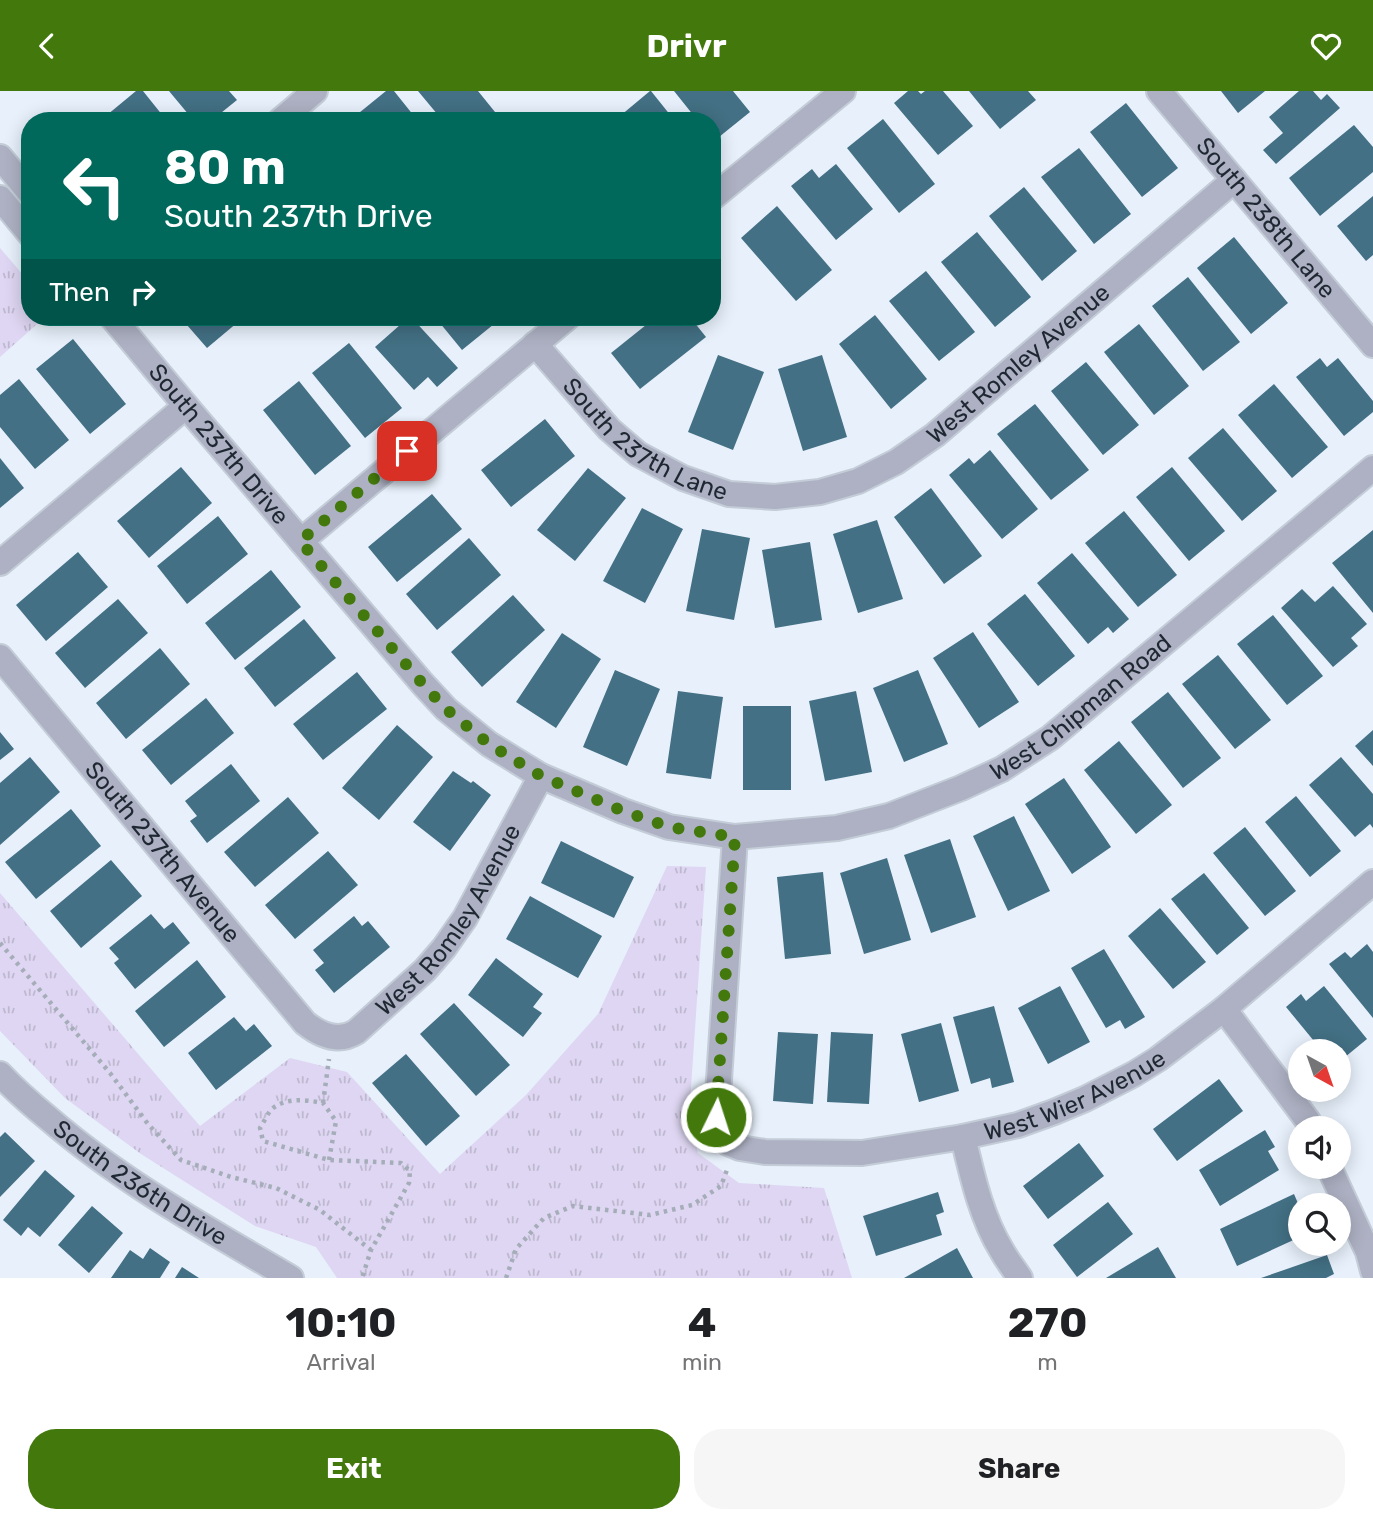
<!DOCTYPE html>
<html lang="en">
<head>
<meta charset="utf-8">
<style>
  body { margin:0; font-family:Rubik,sans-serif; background:#f6f6f6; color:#202124; height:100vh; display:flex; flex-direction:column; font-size:26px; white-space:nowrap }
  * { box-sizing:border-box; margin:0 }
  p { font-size:23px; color:#757577 }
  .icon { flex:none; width:38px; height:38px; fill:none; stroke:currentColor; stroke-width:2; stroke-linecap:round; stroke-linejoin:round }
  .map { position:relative; height:1187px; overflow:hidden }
  .panel { display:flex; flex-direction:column; background:#fff; flex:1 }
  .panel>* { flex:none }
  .banner { position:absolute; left:21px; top:21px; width:700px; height:214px; border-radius:28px; box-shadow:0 4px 18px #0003; background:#00695c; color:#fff; overflow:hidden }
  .needle { width:46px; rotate:140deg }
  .buttons { position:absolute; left:1288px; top:948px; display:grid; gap:14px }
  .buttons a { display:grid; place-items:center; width:63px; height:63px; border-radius:50%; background:#fff; box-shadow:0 4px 18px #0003; font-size:35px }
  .pin { position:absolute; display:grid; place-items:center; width:60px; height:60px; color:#fff; margin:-30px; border-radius:14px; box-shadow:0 4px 10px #0006 }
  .me { position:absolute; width:77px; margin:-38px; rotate:4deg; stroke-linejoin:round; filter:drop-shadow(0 0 5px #0008) }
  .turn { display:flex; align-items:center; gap:24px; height:147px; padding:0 28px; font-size:32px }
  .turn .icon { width:91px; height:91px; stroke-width:2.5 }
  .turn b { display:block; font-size:49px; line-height:60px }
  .then { display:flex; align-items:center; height:66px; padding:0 28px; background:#0003; gap:14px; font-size:26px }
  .eta { display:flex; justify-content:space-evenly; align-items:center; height:119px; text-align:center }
  .eta b { font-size:42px; font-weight:700; line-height:49px }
  .button { display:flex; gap:14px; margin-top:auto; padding:14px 28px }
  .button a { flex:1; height:80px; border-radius:28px; background:#43790c; color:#fff; font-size:28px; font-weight:700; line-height:80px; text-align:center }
  .button a+a { background:#f6f6f6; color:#202124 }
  header { display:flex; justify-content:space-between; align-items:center; height:91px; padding:0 28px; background:#43790c; color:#fff; font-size:32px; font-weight:700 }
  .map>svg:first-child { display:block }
  .grass { fill:url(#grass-tufts) }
  .pitch { fill:#ded6f2 }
  .building { fill:#437084 }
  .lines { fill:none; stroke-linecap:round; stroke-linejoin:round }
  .minor-casing { stroke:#c3ccd7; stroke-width:28 }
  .path { stroke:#a4adb8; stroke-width:4.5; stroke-dasharray:3.5 5; stroke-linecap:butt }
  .minor { stroke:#adb1c3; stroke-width:24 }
  .route { stroke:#43790c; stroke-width:12; stroke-dasharray:0 21.6 }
  .labels { text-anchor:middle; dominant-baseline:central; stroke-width:7; stroke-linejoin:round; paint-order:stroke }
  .street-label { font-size:24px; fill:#1f2832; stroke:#fff }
</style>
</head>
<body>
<header><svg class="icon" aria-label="back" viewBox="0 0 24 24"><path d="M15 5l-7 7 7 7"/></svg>Drivr<svg class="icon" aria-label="heart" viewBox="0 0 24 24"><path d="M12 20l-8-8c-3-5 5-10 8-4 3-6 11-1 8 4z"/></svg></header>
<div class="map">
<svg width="1373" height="1187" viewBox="0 0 1373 1187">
  <defs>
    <pattern id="grass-tufts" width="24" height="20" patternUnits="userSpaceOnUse" patternTransform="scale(1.75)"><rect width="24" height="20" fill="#ded6f2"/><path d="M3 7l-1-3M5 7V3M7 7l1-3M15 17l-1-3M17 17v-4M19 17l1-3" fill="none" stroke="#beb8d0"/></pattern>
  </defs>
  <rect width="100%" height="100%" fill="#e7f0fb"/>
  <path class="grass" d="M0,157L30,192V226H45L0,266Z
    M667,775L706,776L689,1026L698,1062L739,1092L824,1097L852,1187H337L316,1156L255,1135L141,1063L65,1007L0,940V802L200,1035L290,967L347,981L440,1083L526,1004L598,923Z"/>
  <path class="pitch" d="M617,1161L640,1187H586Z"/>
  <path class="building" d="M136,0H143L167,30H112L107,24Z
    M169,0H229L237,9L211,30H194Z
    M386,0H394L418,30H357L354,26Z
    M418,0H478L495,21L484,30H443Z
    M651,0L675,30H614L650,0Z
    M674,0H733L750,21L714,50L712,47V30H698Z
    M908,0H918L921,3L925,0H943L973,35L938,64L894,12Z
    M969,0H1028L1036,9L1000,38Z
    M1221,0H1265L1238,22Z
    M1299,0H1313L1321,9L1327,3L1340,17L1276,73L1263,59L1283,42L1269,26Z
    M1126,12L1178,77L1142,106L1090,41Z
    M883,28L935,93L899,122L847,57Z
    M1354,34L1373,56V81L1320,125L1289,87Z
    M1079,57L1131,123L1094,153L1041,86Z
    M836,73L873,118L836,149L791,95L812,78L819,87Z
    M1024,96L1077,160L1042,190L989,125Z
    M1373,105V164L1366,170L1337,135Z
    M777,115L832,179L796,210L741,147Z
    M977,141L1031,206L995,236L941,171Z
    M1234,146L1288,212L1251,243L1197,177Z
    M926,180L975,241L939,270L889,210Z
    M1188,186L1240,251L1203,280L1152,215Z
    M875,224L927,288L891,318L839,253Z
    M180,226H244L207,257Z
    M409,226H411L458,277L437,296L428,286L414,299L375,256Z
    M435,226H496L499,229L462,259Z
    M656,226H690L706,246L640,298L611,262Z
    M1139,233L1189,295L1154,324L1104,261Z
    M73,248L126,313L90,343L36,278Z
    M349,252L402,317L365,347L312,282Z
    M718,264L764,281L733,359L688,341Z
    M822,264L847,346L803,360L778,278Z
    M1320,267L1327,276L1338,267L1373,310V321L1344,345L1296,286Z
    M1086,271L1139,334L1103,364L1051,300Z
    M19,288L69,349L35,378L0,336V304Z
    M299,290L351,355L315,384L263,319Z
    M1274,293L1328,356L1292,387L1238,324Z
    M1035,313L1089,379L1051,409L997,343Z
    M545,328L575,365L511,416L481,379Z
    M1223,337L1277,400L1242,430L1188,367Z
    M990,359L1038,418L1002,448L949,384L969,367L974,373Z
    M0,367L24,397L0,417Z
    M181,376L212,412L149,467L117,430Z
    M1172,376L1225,440L1189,470L1136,406Z
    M588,377L626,407L575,470L537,439Z
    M931,397L982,465L944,493L894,426Z
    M432,403L462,438L397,491L368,456Z
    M642,417L683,438L645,512L603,490Z
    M1124,420L1177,484L1138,516L1085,452Z
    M218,425L248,463L187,513L157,475Z
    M877,429L903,508L858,522L833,443Z
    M702,438L750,447L734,529L686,520Z
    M1373,439V522L1332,472Z
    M469,447L501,484L437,539L406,503Z
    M810,451L822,529L775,537L762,459Z
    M78,461L108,496L46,550L16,514Z
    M1072,462L1129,528L1113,542L1108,536L1088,553L1037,492Z
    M271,479L301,516L235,569L205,532Z
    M1333,495L1367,533L1351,547L1358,555L1333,576L1281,517L1302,498L1315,511Z
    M1025,503L1075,565L1038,595L987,533Z
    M513,504L545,539L482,596L451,561Z
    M118,508L148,542L85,597L55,562Z
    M1273,524L1323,585L1287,614L1237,553Z
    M304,528L336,567L275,616L244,577Z
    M973,541L1019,611L979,637L933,567Z
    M562,542L601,568L556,637L516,611Z
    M160,557L190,593L126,648L96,612Z
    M1218,564L1271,629L1235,658L1182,593Z
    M615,579L660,598L627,675L583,656Z
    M918,579L948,653L904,671L873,597Z
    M357,581L387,618L323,669L293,633Z
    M678,600L723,606L711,688L666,682Z
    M856,600L872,681L825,690L809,610Z
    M1168,601L1221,667L1183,697L1131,631Z
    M206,607L234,642L171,694L142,659Z
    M743,615H791V699H743Z
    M397,634L433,666L379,729L342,697Z
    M1373,639V675L1355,655Z
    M0,641L14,658L0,669Z
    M1119,650L1172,714L1136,743L1084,679Z
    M30,666L60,701L0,754V692Z
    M1341,666L1373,703V737L1370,733L1355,746L1309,694Z
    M231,673L260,710L207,752L190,730L197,725L185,710Z
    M453,680L471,692L473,690L491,704L450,760L413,731Z
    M1064,687L1111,756L1072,783L1025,713Z
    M1296,705L1341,760L1310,786L1265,731Z
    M288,706L319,742L255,796L224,761Z
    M71,718L101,755L36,808L5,771Z
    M1014,725L1050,800L1008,820L973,745Z
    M1245,736L1296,800L1265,825L1213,762Z
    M950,748L976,826L931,842L904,764Z
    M561,750L634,786L614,827L541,792Z
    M328,760L358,794L295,848L265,814Z
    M887,767L911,849L864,863L840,782Z
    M111,769L142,805L81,857L50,820Z
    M823,781L831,863L785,868L777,786Z
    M1204,782L1249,837L1217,864L1171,808Z
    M530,805L602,845L578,887L506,848Z
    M1160,817L1206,871L1173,898L1128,845Z
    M151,823L164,838L173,831L190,852L135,898L114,872L119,868L109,857Z
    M354,825L362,835L368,830L390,856L334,902L315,879L324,872L313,859Z
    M1367,853L1373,861V927L1329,873L1345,861L1351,867Z
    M1104,858L1145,926L1125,938L1120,929L1106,937L1071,877Z
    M496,867L543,903L533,916L542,922L523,946L468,904Z
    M197,869L226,906L164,956L135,920Z
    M1060,895L1090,951L1048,973L1018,917Z
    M1324,895L1367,948L1339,971V961H1323L1286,916L1301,903L1306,910Z
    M454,912L510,974L476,1005L420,943Z
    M994,915L1014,991L992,997L990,987L971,993L953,926Z
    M234,926L246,940L254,933L272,955L216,999L188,962Z
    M941,932L959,1000L919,1011L901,943Z
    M778,941L818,943L813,1013L773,1010Z
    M831,941L873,943L869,1013L827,1011Z
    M406,963L460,1025L426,1055L372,992Z
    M1219,988L1243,1020L1177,1070L1153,1038Z
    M1265,1039L1275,1056L1268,1060L1279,1079L1220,1115L1199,1079Z
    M5,1041L35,1070L0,1106V1046Z
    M1079,1052L1104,1085L1048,1128L1023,1095Z
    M45,1079L75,1105L40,1146L28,1136L21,1145L3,1129Z
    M938,1101L944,1121L936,1124L942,1144L876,1165L863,1125Z
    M1294,1103L1300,1117V1146L1237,1175L1220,1138Z
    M1108,1111L1133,1143L1077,1186L1053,1154Z
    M92,1115L123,1142L89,1182L58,1154Z
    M1158,1156L1176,1187H1106Z
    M150,1157L170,1171L160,1187H111L130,1159L143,1168Z
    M957,1157L973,1187H904Z
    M1327,1164L1334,1183L1326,1187H1261Z
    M182,1176L199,1187H175Z"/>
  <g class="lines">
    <defs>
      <g id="minor">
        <path id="s1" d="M1159,0L1373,254"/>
        <path d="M280,30L315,0"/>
        <path d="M0,66L30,102"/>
        <path d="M0,107L30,143"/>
        <path d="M712,107L843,0"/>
        <path id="s2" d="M112,226L186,315L422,592L446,618L489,653L541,685L623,720L669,736L735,746L837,737L889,725L961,697L1002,678L1050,647L1373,377"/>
        <path id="s3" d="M535,253L609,338L638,363L683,387L729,403L775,406L820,401L858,390L896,371L935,344L1234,89"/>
        <path d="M301,450L568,226"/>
        <path d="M0,472L186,315"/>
        <path id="s4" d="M0,566L305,932C320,944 338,952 356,941L425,879L444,857L465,827L541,685"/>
        <path id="s5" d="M735,746L716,1034L720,1044L728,1052L740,1057L765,1061L862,1062L963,1046L1018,1034L1054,1021L1085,1008L1134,983L1158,968L1224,918L1373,791"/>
        <path d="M1224,918L1308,1030L1312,1038"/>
        <path id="s6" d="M0,983C15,999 31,1013 48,1027C122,1091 206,1137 291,1187"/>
        <path d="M963,1046C972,1084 981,1126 1002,1160C1007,1169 1014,1178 1020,1187"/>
        <path d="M1329,1076L1368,1161L1373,1180"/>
      </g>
    </defs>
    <use href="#minor" class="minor-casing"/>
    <path class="path" d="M0,852L110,982L148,1033L181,1069L231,1086L276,1097L320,1119L371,1159
      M323,1012L329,968
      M329,1069L336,1030L323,1012C307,1009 288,1006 273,1017C268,1021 264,1031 260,1037L263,1050L329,1069L401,1072L410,1080L409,1092L371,1159L362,1187
      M506,1187L516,1158L544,1127L573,1115L650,1124L692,1114L721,1095L728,1076"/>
    <use href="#minor" class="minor"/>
  </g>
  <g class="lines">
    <path class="route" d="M407,360L300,450L422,592L446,618L489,653L541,685L623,720L669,736L735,746L716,1026"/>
  </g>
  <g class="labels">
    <g class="street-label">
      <text stroke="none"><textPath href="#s1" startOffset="166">South 238th Lane</textPath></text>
      <text stroke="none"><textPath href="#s3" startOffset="581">West Romley Avenue</textPath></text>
      <text stroke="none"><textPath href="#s3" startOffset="149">South 237th Lane</textPath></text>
      <text stroke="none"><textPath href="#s2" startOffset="166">South 237th Drive</textPath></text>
      <text stroke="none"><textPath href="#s2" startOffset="1214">West Chipman Road</textPath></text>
      <text stroke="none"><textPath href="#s4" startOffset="254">South 237th Avenue</textPath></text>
      <text stroke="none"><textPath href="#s4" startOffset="679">West Romley Avenue</textPath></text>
      <text stroke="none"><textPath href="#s5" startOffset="668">West Wier Avenue</textPath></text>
      <text stroke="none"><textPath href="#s6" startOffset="178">South 236th Drive</textPath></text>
    </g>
  </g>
</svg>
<div class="buttons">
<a><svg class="needle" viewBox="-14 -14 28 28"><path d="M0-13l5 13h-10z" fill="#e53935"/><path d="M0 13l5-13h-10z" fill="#757577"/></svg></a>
<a><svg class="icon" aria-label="sound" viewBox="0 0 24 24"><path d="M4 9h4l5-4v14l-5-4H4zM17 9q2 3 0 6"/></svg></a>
<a><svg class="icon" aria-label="search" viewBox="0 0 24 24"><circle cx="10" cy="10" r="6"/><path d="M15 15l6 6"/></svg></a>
</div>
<div class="pin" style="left:407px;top:360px;background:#d93025"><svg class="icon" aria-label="arrive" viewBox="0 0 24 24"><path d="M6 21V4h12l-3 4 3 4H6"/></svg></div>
<svg class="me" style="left:716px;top:1026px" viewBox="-20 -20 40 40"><circle r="17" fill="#43790c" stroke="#fff" stroke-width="3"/><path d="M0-11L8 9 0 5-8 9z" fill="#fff"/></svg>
<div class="banner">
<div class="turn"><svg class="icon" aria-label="left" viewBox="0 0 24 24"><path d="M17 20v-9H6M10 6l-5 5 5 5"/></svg><div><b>80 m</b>South 237th Drive</div></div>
<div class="then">Then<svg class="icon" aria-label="right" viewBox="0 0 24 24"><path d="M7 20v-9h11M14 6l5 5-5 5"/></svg></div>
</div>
</div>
<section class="panel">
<div class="eta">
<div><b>10:10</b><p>Arrival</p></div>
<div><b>4</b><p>min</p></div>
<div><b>270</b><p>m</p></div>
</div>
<div class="button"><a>Exit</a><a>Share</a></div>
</section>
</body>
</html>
